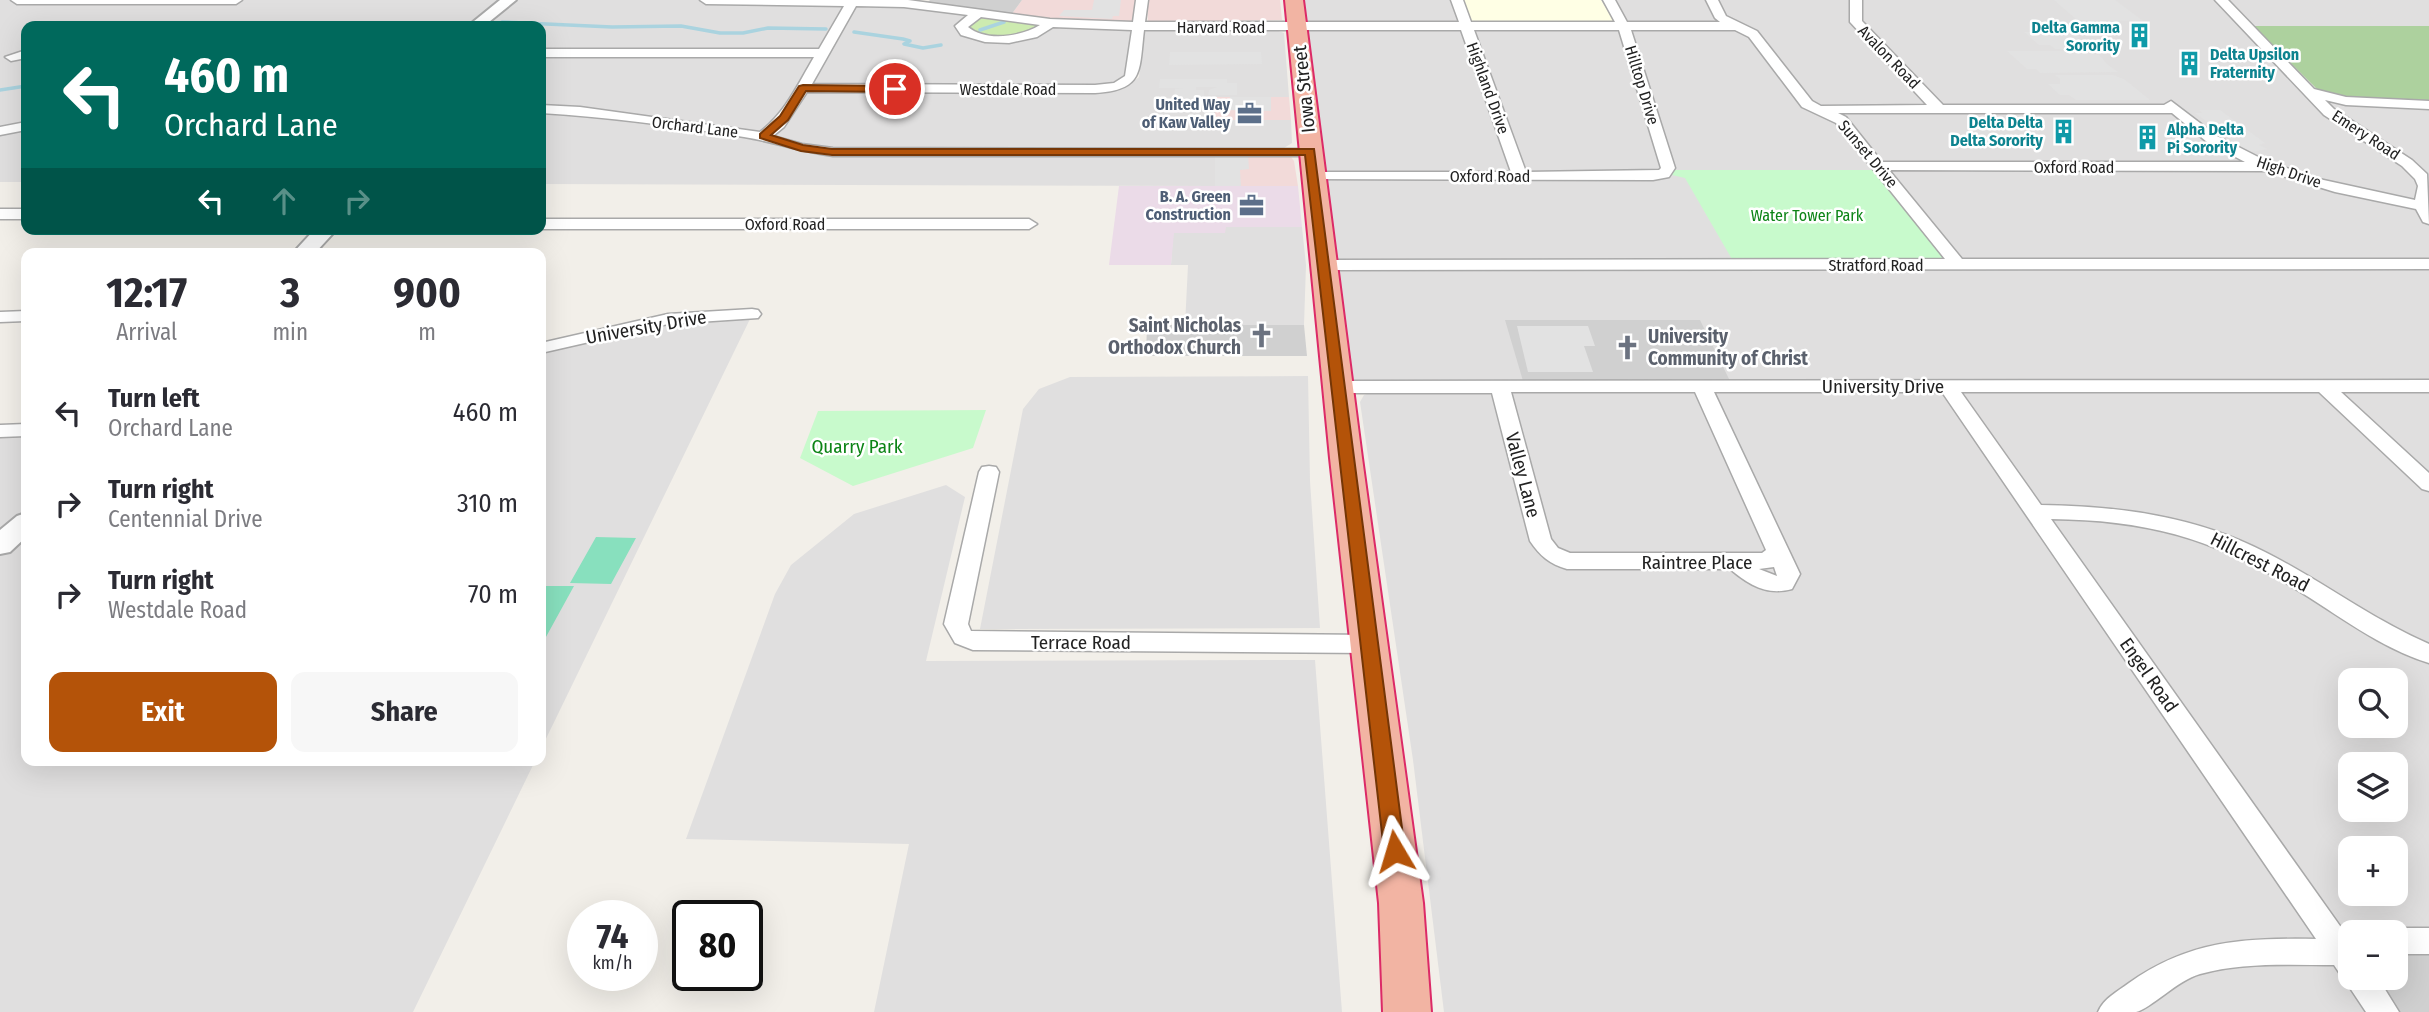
<!DOCTYPE html>
<html lang="en">
<head>
<meta charset="utf-8">
<style>
  body { margin:0; font-family:"Fira Sans Condensed",sans-serif; background:#f7f7f7; color:#2b2b33; height:100vh; display:flex; flex-direction:column; font-size:26px; white-space:nowrap }
  * { box-sizing:border-box; margin:0 }
  p { font-size:23px; color:#7c7c81 }
  .icon { flex:none; width:38px; height:38px; fill:none; stroke:currentColor; stroke-width:2; stroke-linecap:round; stroke-linejoin:round }
  .map { position:relative; flex:1; overflow:hidden }
  .panel { position:absolute; left:21px; top:248px; width:525px; height:518px; display:flex; flex-direction:column; background:#fff; border-radius:14px; box-shadow:0 7px 28px #0002 }
  .panel>* { flex:none }
  .guide { position:absolute; left:21px; top:21px; width:525px; height:214px; border-radius:14px; box-shadow:0 7px 28px #0002; background:#00695c; color:#fff; overflow:hidden }
  .controls { position:absolute; left:2338px; top:668px; display:grid; gap:14px }
  .controls a { display:grid; place-items:center; width:70px; height:70px; border-radius:14px; background:#fff; box-shadow:0 7px 28px #0002; font-size:35px }
  .speed { position:absolute; left:567px; top:900px; display:flex; gap:14px; font-size:35px; font-weight:700; text-align:center }
  .speed>* { display:grid; place-content:center; width:91px; height:91px; border-radius:50%; background:#fff; box-shadow:0 7px 28px #0002; line-height:1 }
  .speed small { font-size:18px; font-weight:400 }
  .speed .limit { border:4px solid #111; border-radius:10px; background:#fff; color:#111 }
  .pin { position:absolute; display:grid; place-items:center; width:60px; height:60px; color:#fff; margin:-30px; border:4px solid #fff; border-radius:50%; box-shadow:0 2px 7px #0007 }
  .me { position:absolute; width:77px; margin:-38px; rotate:353deg; stroke-linejoin:round; filter:drop-shadow(0 0 5px #0008) }
  .turn { display:flex; align-items:center; gap:24px; height:147px; padding:0 28px; font-size:32px }
  .turn .icon { width:91px; height:91px; stroke-width:2.5 }
  .turn b { display:block; font-size:49px; line-height:60px }
  .lanes { display:flex; align-items:center; height:66px; padding:0 28px; background:#0003; justify-content:center; gap:35px; direction:ltr }
  .lanes .off { opacity:.35 }
  .eta { display:flex; justify-content:space-evenly; align-items:center; height:119px; text-align:center }
  .eta b { font-size:42px; font-weight:700; line-height:49px }
  .cta { display:flex; gap:14px; margin-top:auto; padding:14px 28px }
  .cta a { flex:1; height:80px; border-radius:14px; background:#b45309; color:#fff; font-size:28px; font-weight:700; line-height:80px; text-align:center }
  .cta a+a { background:#f7f7f7; color:#2b2b33 }
  ul { padding:0; list-style:none }
  li { display:flex; align-items:center; gap:21px; height:91px; padding:0 28px }
  li div { flex:1 }
  li b { display:block; font-size:26px }
  li em { font-style:normal }
  .map>svg:first-child { display:block }
  .residential { fill:#e0dfdf; fill-rule:evenodd }
  .commercial { fill:#f2dad9 }
  .industrial { fill:#ebdbe8 }
  .education { fill:#ffffe5 }
  .religious { fill:#d0d0d0 }
  .grass { fill:#cdebb0 }
  .forest { fill:#add19e }
  .park { fill:#c8facc }
  .pitch { fill:#88e0be }
  .parking { fill:#e2e2e2 }
  .lines { fill:none; stroke-linecap:round; stroke-linejoin:round }
  .stream { stroke:#aad3df; stroke-width:3.5 }
  .minor-casing { stroke:#a9a9a9; stroke-width:3 }
  .tertiary-casing { stroke:#a9a9a9; stroke-width:4 }
  .trunk-casing { stroke:#dc2a67; stroke-width:4 }
  .minor { fill:#fff; fill-rule:evenodd }
  .tertiary { fill:#fff; fill-rule:evenodd }
  .trunk { fill:#f2b4a3; fill-rule:evenodd }
  .route { fill:#b45309; stroke:#753606; stroke-width:2 }
  .labels { text-anchor:middle; dominant-baseline:central; stroke-width:5; stroke-linejoin:round; paint-order:stroke }
  .far-street-label { font-size:16px; fill:#222; stroke:#fff }
  .far-culture-label { font-size:16px; font-weight:bold; fill:#0d838f; stroke:#fff; text-anchor:end }
  .far-service-label { font-size:16px; font-weight:bold; fill:#4e5e75; stroke:#fff; text-anchor:end }
  .far-park-label { font-size:16px; fill:#0c8416; stroke:#fff }
  .street-label { font-size:19px; fill:#222; stroke:#fff }
  .worship-label { font-size:19px; font-weight:bold; fill:#5b616d; stroke:#fff; text-anchor:end }
  .park-label { font-size:19px; fill:#0c8416; stroke:#fff }
</style>
</head>
<body>
<div class="map">
<svg width="2429" height="1012" viewBox="0 0 2429 1012">
  <rect width="100%" height="100%" fill="#f2efe9"/>
  <path class="residential" d="M0,0H853L1020,19L1139,27L1125,85L1128,86L1139,77L1144,33L1148,30H1276L1284,33L1289,97H1216L1215,120H1291L1292,143L1284,148L1215,149V186L541,184V26H26V182H0Z
    M1294,0H2429V386L1338,387Z
    M1225,227H1302L1306,265L1304,325H1185L1188,265H1171L1173,233H1225Z
    M750,319L541,749V352L653,326Z
    M1308,376L1310,481L1320,628L980,629L1023,409L1039,389L1070,377Z
    M1375,391H2429V1012H1444L1413,760L1360,402L1364,395ZM2350,681H2396V726H2350ZM2350,765H2396V810H2350ZM2350,849H2396V894H2350ZM2350,933H2396V978H2350Z
    M26,436V761H535L413,1012H0V437Z
    M946,485L965,497L926,661L1315,660L1342,1012H874L909,844L686,839L775,594L791,565L854,514Z"/>
  <path class="commercial" d="M1022,0H1136L1132,22L1126,24L1076,23L1011,15Z
    M1147,0H1280L1282,20L1148,22Z
    M1215,97H1289L1291,120H1215Z
    M1215,155L1291,157L1294,161L1298,186H1215Z"/>
  <path class="industrial" d="M1119,186H1298L1302,227H1226L1225,233H1174L1171,265H1109Z"/>
  <path class="education" d="M1462,0H1601L1614,21L1472,23Z"/>
  <path class="religious" d="M930,0H1022L1011,15L928,2Z
    M1505,320H1700L1730,381H1523Z
    M1147,325H1304L1307,356H1146Z
    M2396,953H2429V1012H2398L2376,978H2396Z"/>
  <path class="grass" d="M988,17L1036,24L1040,26C1019,37 988,41 967,27L977,19Z"/>
  <path class="forest" d="M2253,26H2429V103L2353,100L2319,91Z"/>
  <path class="park" d="M1674,170H1874L1943,258L1733,261L1685,178L1672,175Z
    M986,410L973,448L853,486L800,458L818,411Z"/>
  <path class="pitch" d="M596,537L636,538L611,584L570,583Z
    M541,586H574L541,646Z"/>
  <path class="parking" d="M1094,0H1121L1119,16H1113L1112,19L1059,16L1064,10H1092Z
    M2054,0H2115L2143,21L2077,20Z
    M2030,28H2070L2079,35L2080,38L2077,39L2090,49H2055L2050,45H2039L2024,32H2034Z
    M2007,51H2079L2099,55L2108,65L2118,72L2040,73L2036,69H2027Z
    M1170,52H1261L1262,64L1169,65Z
    M2055,75H2113L2124,79L2150,100H2076L2069,95H2060L2048,84H2060V79Z
    M1160,79H1227V83H1237V95H1208L1209,90L1217,87H1196V90H1204V105H1174L1175,89L1183,88H1159Z
    M1230,97H1271V111L1226,110V101H1230Z
    M2199,110H2220L2265,143L2259,145L2267,149L2251,152L2244,149L2195,113H2202Z
    M1215,155H1248L1249,169L1240,170L1241,186H1215Z
    M1517,326H1588L1595,346H1584L1593,372H1528Z"/>
  <g class="lines">
    <path class="stream" d="M502,22L612,27L681,26L720,33H743L768,28L826,29
      M980,30L1004,22
      M854,32L903,39L910,41L904,44L923,48L941,45
      M0,90L26,86"/>
    <defs>
      <path id="minor" d="M11,0H242L236,4H17Z
        M700,0H908L1050,19L1133,22L1136,0H1148L1145,22H1459L1451,0H1463L1471,22H1615L1603,0H1615L1627,22H1720L1715,18L1706,0H1718L1726,16L1757,31L1812,101L1821,106L1927,105L1850,22V0H1862V21L1943,105H2164L2171,101L2217,136L2266,161L2319,179L2415,200L2418,186L2415,179L2402,166L2324,115L2215,0H2228L2314,89L2346,97L2429,101V109L2346,105L2325,100L2334,109L2412,160L2427,174L2429,224L2423,222L2416,209L2335,192L2266,171L1889,170L1962,259H2429V269L1324,270L1316,265L1324,260L1945,259L1836,123L1802,107L1749,37L1735,30H1631L1675,168L1669,177L1653,180L1308,179L1306,176L1313,172H1511L1461,30H1144C1139,72 1144,90 1095,93L807,92L784,127L773,136L802,144L833,148L1315,149L1317,152L1310,156H833C802,152 774,142 744,137C677,126 608,117 541,113V105L580,107L760,132C786,112 798,84 814,57H541V49H819L844,6L706,4ZM856,6L904,7L968,15L955,26L961,35L985,42L1009,43L1037,37L1053,27L1132,30L1125,76L1114,83L1095,85L812,84ZM981,17L1040,25C1020,37 986,42 968,27ZM1474,30H1619L1661,168L1659,170L1526,172ZM1838,113H2172L2207,142L2245,162H1882L1846,117Z
        M26,50V58L11,61L5,57Z
        M26,122V130L0,135V127Z
        M0,209H26V219H0Z
        M541,219H1029L1037,224L1029,229H541Z
        M752,309L758,310L761,314L758,318L668,324L541,353V343L668,314Z
        M26,311V321L0,322V312Z
        M2429,380V392H2341L2429,473V491L2422,489L2319,392H1961L2041,505C2119,506 2195,516 2265,552C2321,580 2371,619 2429,644V663C2380,648 2337,614 2294,588C2213,538 2146,520 2051,519L2350,940V978H2378L2399,1012H2366L2350,988L2346,976L2340,974L2334,965C2290,965 2242,962 2200,974C2178,980 2150,1009 2136,1012C2124,1012 2110,1012 2098,1012C2104,998 2117,992 2129,983C2190,940 2244,938 2316,939L1942,392H1714L1800,574L1792,589C1767,596 1749,585 1730,569H1567C1550,564 1540,556 1530,541L1492,393H1338L1329,387L1338,381ZM1511,392H1695L1766,550L1762,553H1570L1558,548L1551,539ZM1774,567L1777,576L1759,569Z
        M26,424V436L0,437V425Z
        M989,466L996,467L999,472L968,624L971,631L1370,635L1378,638L1382,644L1378,650L1370,653L973,650L955,643L944,624L979,472L982,467Z
        M2396,928H2429V954H2396V933H2385Z"/>
      <path id="tertiary" d="M500,0H516L484,26H468Z
        M315,229H337L314,254H292Z
        M26,513V537L10,552L0,554V530L17,516Z"/>
      <path id="trunk" d="M1285,0H1303L1362,458L1423,903L1431,1012H1383L1379,903L1330,458Z"/>
    </defs>
    <use href="#minor" class="minor-casing"/>
    <use href="#tertiary" class="tertiary-casing"/>
    <use href="#trunk" class="trunk-casing"/>
    <use href="#minor" class="minor"/>
    <use href="#tertiary" class="tertiary"/>
    <use href="#trunk" class="trunk"/>
  </g>
  <path class="route" d="M803,85L895,86L900,89L895,92L806,91L788,120L771,135L803,145L832,149H1314L1405,851L1402,857L1395,860L1387,857L1384,851L1305,155H832L801,151L760,138V134L780,116L799,86Z"/>
  <defs>
    <symbol id="building-bare" viewBox="-9 -9 18 18"><path d="M-4-6H4V6H1V3H-1V6H-4ZM-2.5-4.3h1.7v1.8h-1.7ZM.8-4.3h1.7v1.8H.8ZM-2.5-1h1.7V.8h-1.7ZM.8-1h1.7V.8H.8Z" fill="#0f9aa8" stroke="#fff" stroke-width="2.5" paint-order="stroke"/></symbol>
    <symbol id="office-bare" viewBox="-9 -9 18 18"><path d="M-6-3h4V-5.5h4V-3h4V5H-6ZM-1-4.5V-3h2v-1.5ZM-6 0V1H6V0Z" fill="#5c6f8a" stroke="#fff" stroke-width="2.5" paint-order="stroke"/></symbol>
    <symbol id="church-bare" viewBox="-9 -9 18 18"><path d="M-1.2-6h2.4v3.5h3.3v2.4h-3.3V6h-2.4V-.1h-3.3v-2.4h3.3Z" fill="#6b7280" stroke="#fff" stroke-width="2.5" paint-order="stroke"/></symbol>
  </defs>
  <g fill-rule="evenodd">
    <use href="#building-bare" x="2122" y="18" width="35" height="35"/>
    <use href="#building-bare" x="2172" y="46" width="35" height="35"/>
    <use href="#office-bare" x="1232" y="96" width="35" height="35"/>
    <use href="#building-bare" x="2046" y="114" width="35" height="35"/>
    <use href="#building-bare" x="2130" y="120" width="35" height="35"/>
    <use href="#office-bare" x="1234" y="188" width="35" height="35"/>
    <use href="#church-bare" x="1244" y="318" width="35" height="35"/>
    <use href="#church-bare" x="1610" y="330" width="35" height="35"/>
  </g>
  <g class="labels">
    <g class="far-street-label">
      <text x="1221" y="27">Harvard Road</text>
      <text transform="translate(1889 57) rotate(46)">Avalon Road</text>
      <text transform="translate(1642 85) rotate(73)">Hilltop Drive</text>
      <text transform="translate(1488 88) rotate(70)">Highland Drive</text>
      <text x="1008" y="89">Westdale Road</text>
      <text transform="translate(695 127) rotate(7)">Orchard Lane</text>
      <text transform="translate(2366 135) rotate(33)">Emery Road</text>
      <text transform="translate(1868 154) rotate(50)">Sunset Drive</text>
      <text x="2074" y="167">Oxford Road</text>
      <text transform="translate(2289 172) rotate(19)">High Drive</text>
      <text x="1490" y="176">Oxford Road</text>
      <text x="785" y="224">Oxford Road</text>
      <text x="1876" y="265">Stratford Road</text>
    </g>
    <g class="far-culture-label">
      <text x="2120" y="27">Delta Gamma<tspan x="2120" dy="18">Sorority</tspan></text>
      <text x="2210" y="54" text-anchor="start">Delta Upsilon<tspan x="2210" dy="18">Fraternity</tspan></text>
      <text x="2043" y="122">Delta Delta<tspan x="2043" dy="18">Delta Sorority</tspan></text>
      <text x="2167" y="129" text-anchor="start">Alpha Delta<tspan x="2167" dy="18">Pi Sorority</tspan></text>
    </g>
    <g class="far-service-label">
      <text x="1230" y="104">United Way<tspan x="1230" dy="18">of Kaw Valley</tspan></text>
      <text x="1231" y="196">B. A. Green<tspan x="1231" dy="18">Construction</tspan></text>
    </g>
    <g class="far-park-label">
      <text x="1807" y="215">Water Tower Park</text>
    </g>
    <g class="street-label">
      <text transform="translate(1304 89) rotate(-96)">Iowa Street</text>
      <text transform="translate(646 327) rotate(-10)">University Drive</text>
      <text x="1883" y="386">University Drive</text>
      <text transform="translate(1523 475) rotate(75)">Valley Lane</text>
      <text x="1697" y="562">Raintree Place</text>
      <text transform="translate(2260 562) rotate(27)">Hillcrest Road</text>
      <text x="1081" y="642">Terrace Road</text>
      <text transform="translate(2149 675) rotate(55)">Engel Road</text>
    </g>
    <g class="worship-label">
      <text x="1241" y="325">Saint Nicholas<tspan x="1241" dy="22">Orthodox Church</tspan></text>
      <text x="1648" y="336" text-anchor="start">University<tspan x="1648" dy="22">Community of Christ</tspan></text>
    </g>
    <g class="park-label">
      <text x="857" y="446">Quarry Park</text>
    </g>
  </g>
</svg>
<div class="controls">
<a><svg class="icon" aria-label="search" viewBox="0 0 24 24"><circle cx="10" cy="10" r="6"/><path d="M15 15l6 6"/></svg></a>
<a><svg class="icon" aria-label="layers" viewBox="0 0 24 24"><path d="M12 4l9 5-9 5-9-5zM3 14l9 5 9-5"/></svg></a>
<a>+</a>
<a>−</a>
</div>
<div class="speed"><div>74<small>km/h</small></div><div class="limit">80</div></div>
<div class="pin" style="left:895px;top:89px;background:#d93025"><svg class="icon" aria-label="arrive" viewBox="0 0 24 24"><path d="M6 21V4h12l-3 4 3 4H6"/></svg></div>
<svg class="me" style="left:1395px;top:851px" viewBox="-20 -20 40 40"><path d="M0-17L14 15 0 8-14 15z" fill="#b45309" stroke="#fff" stroke-width="4"/></svg>
<div class="guide">
<div class="turn"><svg class="icon" aria-label="left" viewBox="0 0 24 24"><path d="M17 20v-9H6M10 6l-5 5 5 5"/></svg><div><b>460 m</b>Orchard Lane</div></div>
<div class="lanes"><svg class="icon" aria-label="left" viewBox="0 0 24 24"><path d="M17 20v-9H6M10 6l-5 5 5 5"/></svg><svg class="icon off" aria-label="ahead" viewBox="0 0 24 24"><path d="M12 20V5M6 11l6-6 6 6"/></svg><svg class="icon off" aria-label="right" viewBox="0 0 24 24"><path d="M7 20v-9h11M14 6l5 5-5 5"/></svg></div>
</div>
<section class="panel">
<div class="eta">
<div><b>12:17</b><p>Arrival</p></div>
<div><b>3</b><p>min</p></div>
<div><b>900</b><p>m</p></div>
</div>
<ul>
<li><svg class="icon" aria-label="left" viewBox="0 0 24 24"><path d="M17 20v-9H6M10 6l-5 5 5 5"/></svg><div><b>Turn left</b><p>Orchard Lane</p></div><em>460 m</em></li>
<li><svg class="icon" aria-label="right" viewBox="0 0 24 24"><path d="M7 20v-9h11M14 6l5 5-5 5"/></svg><div><b>Turn right</b><p>Centennial Drive</p></div><em>310 m</em></li>
<li><svg class="icon" aria-label="right" viewBox="0 0 24 24"><path d="M7 20v-9h11M14 6l5 5-5 5"/></svg><div><b>Turn right</b><p>Westdale Road</p></div><em>70 m</em></li>
</ul>
<div class="cta"><a>Exit</a><a>Share</a></div>
</section>
</div>
</body>
</html>
